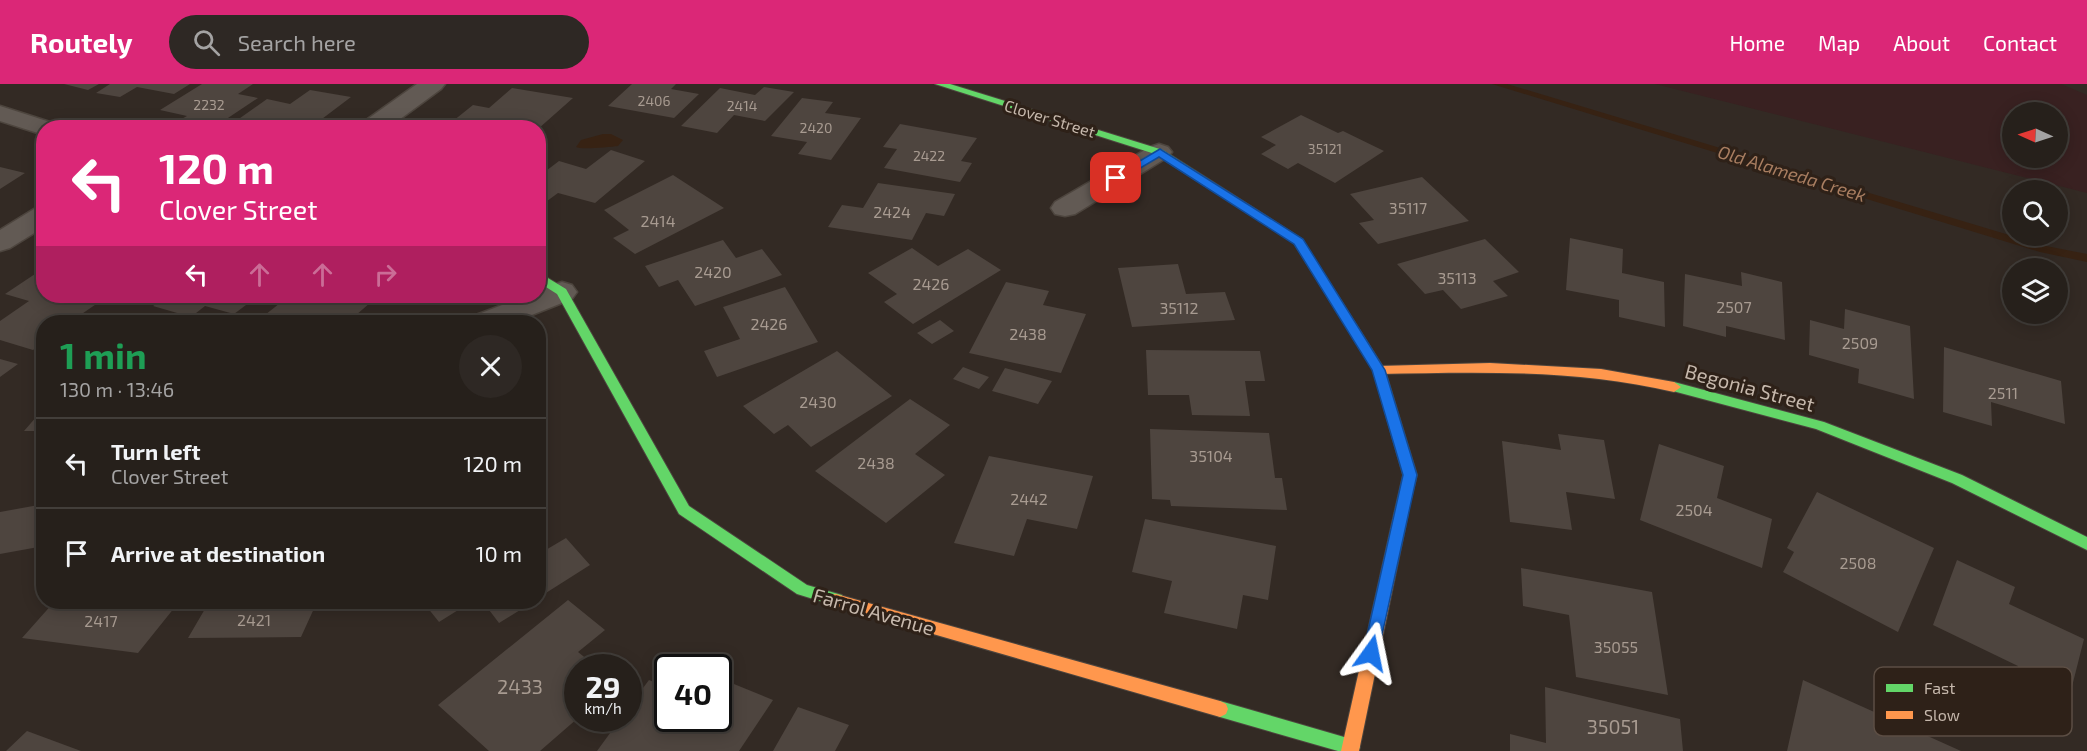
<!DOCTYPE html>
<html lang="en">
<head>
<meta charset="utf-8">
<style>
  body { margin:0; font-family:"Exo 2",sans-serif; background:#2e2824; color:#f1f3f6; height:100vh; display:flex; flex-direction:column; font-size:22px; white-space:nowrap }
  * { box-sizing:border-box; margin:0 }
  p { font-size:20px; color:#a4a3a3 }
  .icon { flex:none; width:33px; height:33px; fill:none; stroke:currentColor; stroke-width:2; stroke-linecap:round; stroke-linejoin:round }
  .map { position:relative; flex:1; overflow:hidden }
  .side { position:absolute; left:36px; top:231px; width:510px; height:294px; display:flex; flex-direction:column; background:#26201b; border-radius:24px; box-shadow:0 3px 15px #0003,0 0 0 2px #423e3a }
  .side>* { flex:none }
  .guide { position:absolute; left:36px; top:36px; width:510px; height:183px; border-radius:24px; box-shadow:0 3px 15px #0003,0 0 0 2px #423e3a; background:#db2777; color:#fff; overflow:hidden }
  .needle { width:39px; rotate:273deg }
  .controls { position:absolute; left:2002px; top:18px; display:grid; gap:12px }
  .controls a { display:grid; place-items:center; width:66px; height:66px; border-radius:50%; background:#26201b; box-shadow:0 3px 15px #0003,0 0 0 2px #423e3a; font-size:30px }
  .speed { position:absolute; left:564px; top:570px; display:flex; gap:12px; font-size:30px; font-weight:700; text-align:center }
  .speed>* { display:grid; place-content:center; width:78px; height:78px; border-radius:50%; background:#26201b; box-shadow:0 3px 15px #0003,0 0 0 2px #423e3a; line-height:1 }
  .speed small { font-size:15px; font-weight:400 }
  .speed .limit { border:3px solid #111; border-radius:9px; background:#fff; color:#111 }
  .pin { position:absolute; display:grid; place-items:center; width:51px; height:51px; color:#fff; margin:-26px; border-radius:12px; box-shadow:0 3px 9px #0006 }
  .me { position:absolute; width:66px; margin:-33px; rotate:12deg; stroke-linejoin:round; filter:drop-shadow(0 0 4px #0008) }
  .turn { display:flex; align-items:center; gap:21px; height:126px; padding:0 24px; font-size:27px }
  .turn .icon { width:78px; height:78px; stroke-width:2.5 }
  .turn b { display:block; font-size:42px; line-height:51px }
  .lanes { display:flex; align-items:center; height:57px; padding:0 24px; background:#0003; justify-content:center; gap:30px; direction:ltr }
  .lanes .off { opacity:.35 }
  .round { display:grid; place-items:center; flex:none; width:63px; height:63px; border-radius:32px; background:#2e2824 }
  .head { display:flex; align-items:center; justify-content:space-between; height:102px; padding:0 24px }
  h1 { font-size:36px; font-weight:700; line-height:45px; color:#1e9e55 }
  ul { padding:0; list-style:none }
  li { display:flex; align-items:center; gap:18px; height:90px; padding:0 24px; border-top:2px solid #423e3a }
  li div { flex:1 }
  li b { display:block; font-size:22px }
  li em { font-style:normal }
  header { display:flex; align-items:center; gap:36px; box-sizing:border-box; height:84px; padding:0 30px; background:#db2777; color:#fff }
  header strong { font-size:28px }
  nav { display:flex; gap:33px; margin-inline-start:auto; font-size:21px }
  .search { width:420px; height:54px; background:#2e2824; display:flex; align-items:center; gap:15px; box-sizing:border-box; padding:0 21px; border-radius:33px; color:#a4a3a3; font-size:22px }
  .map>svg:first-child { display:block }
  .green { fill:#392121; fill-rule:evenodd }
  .water { fill:#372213 }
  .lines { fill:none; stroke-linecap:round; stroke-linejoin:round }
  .stream { fill:#372213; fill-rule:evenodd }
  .building { fill:#4e453f }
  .street-casing { stroke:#4d453e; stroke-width:3 }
  .fast-casing { stroke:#4d453e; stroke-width:2 }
  .slow-casing { stroke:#4d453e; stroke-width:2 }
  .street { fill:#625a54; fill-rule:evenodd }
  .fast { fill:#63d668; fill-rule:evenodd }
  .slow { fill:#ff974d; fill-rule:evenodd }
  .route { fill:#1a73e8; stroke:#114b97; stroke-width:1.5 }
  .labels { text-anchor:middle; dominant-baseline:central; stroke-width:6; stroke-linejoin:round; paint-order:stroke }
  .far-number-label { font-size:14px; fill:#a89b91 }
  .far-street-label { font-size:16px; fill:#c6b8ac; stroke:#2e2118 }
  .number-label { font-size:16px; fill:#a89b91 }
  .far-water-label { font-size:18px; font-style:italic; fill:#a97e61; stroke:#2e2118 }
  .street-label { font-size:20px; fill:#c6b8ac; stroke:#2e2118 }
  .near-number-label { font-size:20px; fill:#a89b91 }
  .key { fill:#2e2118; stroke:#5c4e44; stroke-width:1.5 }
  .key-label { font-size:16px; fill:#c6b8ac }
</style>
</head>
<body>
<header>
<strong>Routely</strong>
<div class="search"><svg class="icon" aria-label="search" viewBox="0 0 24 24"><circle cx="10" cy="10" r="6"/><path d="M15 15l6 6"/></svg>Search here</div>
<nav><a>Home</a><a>Map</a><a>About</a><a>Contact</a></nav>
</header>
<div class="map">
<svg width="2087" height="667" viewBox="0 0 2087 667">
  <rect width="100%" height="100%" fill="#332a24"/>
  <path class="green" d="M1655,0H2061L2087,11V109ZM2013,28H2058V74H2013Z"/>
  <path class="water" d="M603,50H611L623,56L618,62C609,63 581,66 576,63L581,56Z"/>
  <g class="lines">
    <path class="stream" d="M1492,0H1507L2046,162L2087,170V178L2040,168Z"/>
  </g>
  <path class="building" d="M64,0H99L88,6Z
    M110,0H190L174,10L137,3L120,13L96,9Z
    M202,0H253L238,10L258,14L213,44L176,38L187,32L160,26Z
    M632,0H676L671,5L699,10L674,34L608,22Z
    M764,3L794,8L765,37L734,31L717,49L681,42L720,4L755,11Z
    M512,4L573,14L538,45V44H486L453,37L473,21L489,24Z
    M310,6L351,13L310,44H226L267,15L290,20Z
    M802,14L833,18L825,29L861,34L831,76L798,70L807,58L771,52Z
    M1301,31L1338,49L1343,47L1384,67L1335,99L1298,79L1288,85L1261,70L1276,61L1261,53Z
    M900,40L977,54L961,77L972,79L960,98L884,84L897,65L883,63Z
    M611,66L645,77L595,119L558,109L543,120L538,119V93L559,77L586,85Z
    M0,83L25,89L0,105Z
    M673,91L724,124L635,170L613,154L629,146L604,126Z
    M1422,93L1469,137L1378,160L1359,139L1374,136L1350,110Z
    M878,99L955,110L944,132L926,129L912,156L828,143L842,121L863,124Z
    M1570,154L1623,165L1622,189L1664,198L1665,243L1619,233V216L1566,206Z
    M1485,155L1519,188L1493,197L1508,212L1461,225L1443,206L1425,210L1397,180Z
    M723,156L736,174L762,165L782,191L695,222L678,196L659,203L645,182Z
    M912,164L938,182L968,165L1001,186L913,240L884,218L897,210L868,189Z
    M1178,180L1186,210L1225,208L1235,236L1132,243L1118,184Z
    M44,184V212H108L70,238H44V258L33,266L0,256V237L29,217L5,210Z
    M1741,188L1782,198L1785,256L1726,242V253L1683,242L1685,190L1742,202Z
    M1006,198L1049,207L1043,221L1086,230L1061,289L969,269Z
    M785,203L818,258L717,293L704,267L740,255L723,223Z
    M167,212H258L234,230L205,222L191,233L153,222Z
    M289,212H378L348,238L324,233L317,238H256Z
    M1845,225L1910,242L1914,315L1858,299L1859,285L1809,271L1810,236L1844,245Z
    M940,236L954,247L932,260L917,249Z
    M1944,263L2061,297L2065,340L1991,318L1992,342L1943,328Z
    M1146,266L1260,267L1265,297H1245L1250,332L1192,331L1189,311H1148Z
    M837,267L892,312L811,363L788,341L774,350L743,322Z
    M0,275L18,280L0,293Z
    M963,283L989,293L979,305L953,295Z
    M1005,284L1052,297L1038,320L992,307Z
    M910,315L950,341L915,370L945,391L886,439L815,387Z
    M44,324V347H24Z
    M1150,345L1269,349L1275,394H1282L1287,426L1171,422L1170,416L1152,415Z
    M1558,350L1604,356L1615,415L1566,408L1572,446L1510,438L1502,357L1561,366Z
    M1659,360L1724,382L1717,414L1772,435L1762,484L1640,436Z
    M989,372L1093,392L1077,445L1027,435L1014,472L954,459Z
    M1817,408L1934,464L1898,548L1783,488L1794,468L1787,464Z
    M44,420V462L0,470V428Z
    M1145,435L1276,462L1268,516L1243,511L1237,545L1164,529L1172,497L1132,488Z
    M566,454L590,481L538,514V461L544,467Z
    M1957,476L2015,503L2009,520L2084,555L2063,638L2009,611L2018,582L1933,541Z
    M1521,484L1652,508L1668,611L1576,593L1569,531L1523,522Z
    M568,516L605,546L578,568L598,584H578V634L540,667H489L438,621Z
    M54,518H179L138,569L22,554Z
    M209,518H317L301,553L188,554Z
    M423,518H471L439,538Z
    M483,518H533L499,539Z
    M649,596L668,604V634H718V613L729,598L773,616L739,667H597L621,634H628V624Z
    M1803,596L1961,667H1787Z
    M1545,603L1680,635L1683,667H1510V650L1546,659Z
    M798,623L849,641L835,667H773Z
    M27,647L81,667H6Z"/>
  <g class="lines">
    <defs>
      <path id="street" d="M417,0H445L441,5L388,44H359L362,39Z
        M0,22L53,39L56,44H44V51L0,37Z
        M1159,60L1168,63L1172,68L1168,73L1075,130L1065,132L1055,130L1051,124L1055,118L1150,63Z
        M44,123V143L10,164L0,167V146L34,125Z
        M562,198L572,201L577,208L572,215L514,238H472L476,231L526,212H538V206Z"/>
      <path id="fast" d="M935,0H950L1163,66L1302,155L1385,286L1417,391L1406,434H1396L1394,430L1403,391L1373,286L1294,159L1155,70Z
        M538,188L566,205L689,422L807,501L842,511L844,516L842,521L836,522L797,510L679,430L557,210L538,198Z
        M1674,298L1824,338L1962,391L2087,453V466L1952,399L1816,345L1669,306L1667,303Z
        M1220,617L1351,655L1357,657L1360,663L1358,667H1338L1220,633L1214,630L1212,625L1214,620Z"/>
      <path id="slow" d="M1490,279L1601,285L1674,298L1681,303L1674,308C1576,285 1479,288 1379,290L1373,286L1379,282Z
        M1401,424L1406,426L1408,430L1359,667H1341L1394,430L1396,426Z
        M836,510L1220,617L1226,620L1228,625L1226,630L1220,633L836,522L830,521L828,516L830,511Z"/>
    </defs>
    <use href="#street" class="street-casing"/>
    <use href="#fast" class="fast-casing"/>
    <use href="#slow" class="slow-casing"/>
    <use href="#street" class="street"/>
    <use href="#fast" class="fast"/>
    <use href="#slow" class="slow"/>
  </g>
  <path class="route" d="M1160,65L1303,155L1385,286L1417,391L1377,574L1371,576L1365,574L1363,569L1403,391L1372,286L1294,160L1159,73L1120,96L1116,97L1111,94Z"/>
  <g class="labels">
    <g class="far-number-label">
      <text x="654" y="16">2406</text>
      <text x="209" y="20">2232</text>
      <text x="742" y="21">2414</text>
      <text x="816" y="43">2420</text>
      <text x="1325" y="64">35121</text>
      <text x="929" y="71">2422</text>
    </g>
    <g class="far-street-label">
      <text transform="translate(1050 34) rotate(17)">Clover Street</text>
    </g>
    <g class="number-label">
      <text x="1408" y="123">35117</text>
      <text x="892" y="127">2424</text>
      <text x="658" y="136">2414</text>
      <text x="713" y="187">2420</text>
      <text x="1457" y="193">35113</text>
      <text x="931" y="199">2426</text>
      <text x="1734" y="222">2507</text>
      <text x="1179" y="223">35112</text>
      <text x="769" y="239">2426</text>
      <text x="1028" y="249">2438</text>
      <text x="1860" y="258">2509</text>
      <text x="2003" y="308">2511</text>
      <text x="818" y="317">2430</text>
      <text x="1211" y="371">35104</text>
      <text x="876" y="378">2438</text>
      <text x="1029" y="414">2442</text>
      <text x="1694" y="425">2504</text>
      <text x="1858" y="478">2508</text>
      <text x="254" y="535">2421</text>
      <text x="101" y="536">2417</text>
      <text x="1616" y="562">35055</text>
    </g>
    <g class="far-water-label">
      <text transform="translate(1792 89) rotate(17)">Old Alameda Creek</text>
    </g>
    <g class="street-label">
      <text transform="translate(1750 303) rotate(15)">Begonia Street</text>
      <text transform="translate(874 527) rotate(16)">Farrol Avenue</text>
    </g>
    <g class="near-number-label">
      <text x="520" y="602">2433</text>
      <text x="1613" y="642">35051</text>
    </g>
  </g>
  <rect x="1874" y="583" width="198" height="69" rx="9" class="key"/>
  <rect x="1886" y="600" width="27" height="8" fill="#63d668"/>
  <rect x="1886" y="627" width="27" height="8" fill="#ff974d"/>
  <g class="key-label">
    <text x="1924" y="610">Fast</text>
    <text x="1924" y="637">Slow</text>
  </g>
</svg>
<div class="controls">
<a><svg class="needle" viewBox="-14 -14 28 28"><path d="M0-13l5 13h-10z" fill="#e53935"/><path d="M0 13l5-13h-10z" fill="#a4a3a3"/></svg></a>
<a><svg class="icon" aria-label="search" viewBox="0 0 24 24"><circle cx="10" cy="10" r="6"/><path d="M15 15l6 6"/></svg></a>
<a><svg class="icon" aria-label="layers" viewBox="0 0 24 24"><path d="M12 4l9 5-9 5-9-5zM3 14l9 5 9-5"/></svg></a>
</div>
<div class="speed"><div>29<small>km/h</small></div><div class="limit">40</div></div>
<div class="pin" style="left:1116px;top:94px;background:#d93025"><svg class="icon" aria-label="arrive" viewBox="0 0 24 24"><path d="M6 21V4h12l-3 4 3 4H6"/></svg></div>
<svg class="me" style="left:1371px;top:569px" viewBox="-20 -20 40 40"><path d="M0-17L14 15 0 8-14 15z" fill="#1a73e8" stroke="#fff" stroke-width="4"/></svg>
<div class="guide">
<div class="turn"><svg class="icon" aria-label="left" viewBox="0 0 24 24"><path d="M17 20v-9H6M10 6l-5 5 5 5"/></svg><div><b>120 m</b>Clover Street</div></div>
<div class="lanes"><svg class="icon" aria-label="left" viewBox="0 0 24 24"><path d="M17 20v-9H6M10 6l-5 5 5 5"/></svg><svg class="icon off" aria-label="ahead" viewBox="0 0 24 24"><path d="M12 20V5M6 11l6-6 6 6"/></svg><svg class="icon off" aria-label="ahead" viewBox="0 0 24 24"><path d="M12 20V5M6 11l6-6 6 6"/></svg><svg class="icon off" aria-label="right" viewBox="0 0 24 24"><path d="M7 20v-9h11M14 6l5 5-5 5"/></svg></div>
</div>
<section class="side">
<div class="head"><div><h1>1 min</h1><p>130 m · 13:46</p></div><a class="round"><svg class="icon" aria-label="close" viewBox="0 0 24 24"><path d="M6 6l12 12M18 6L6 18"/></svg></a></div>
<ul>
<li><svg class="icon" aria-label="left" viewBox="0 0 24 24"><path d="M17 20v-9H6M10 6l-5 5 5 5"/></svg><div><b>Turn left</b><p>Clover Street</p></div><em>120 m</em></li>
<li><svg class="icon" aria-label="arrive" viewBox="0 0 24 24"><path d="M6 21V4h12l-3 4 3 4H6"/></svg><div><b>Arrive at destination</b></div><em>10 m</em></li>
</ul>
</section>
</div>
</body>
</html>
